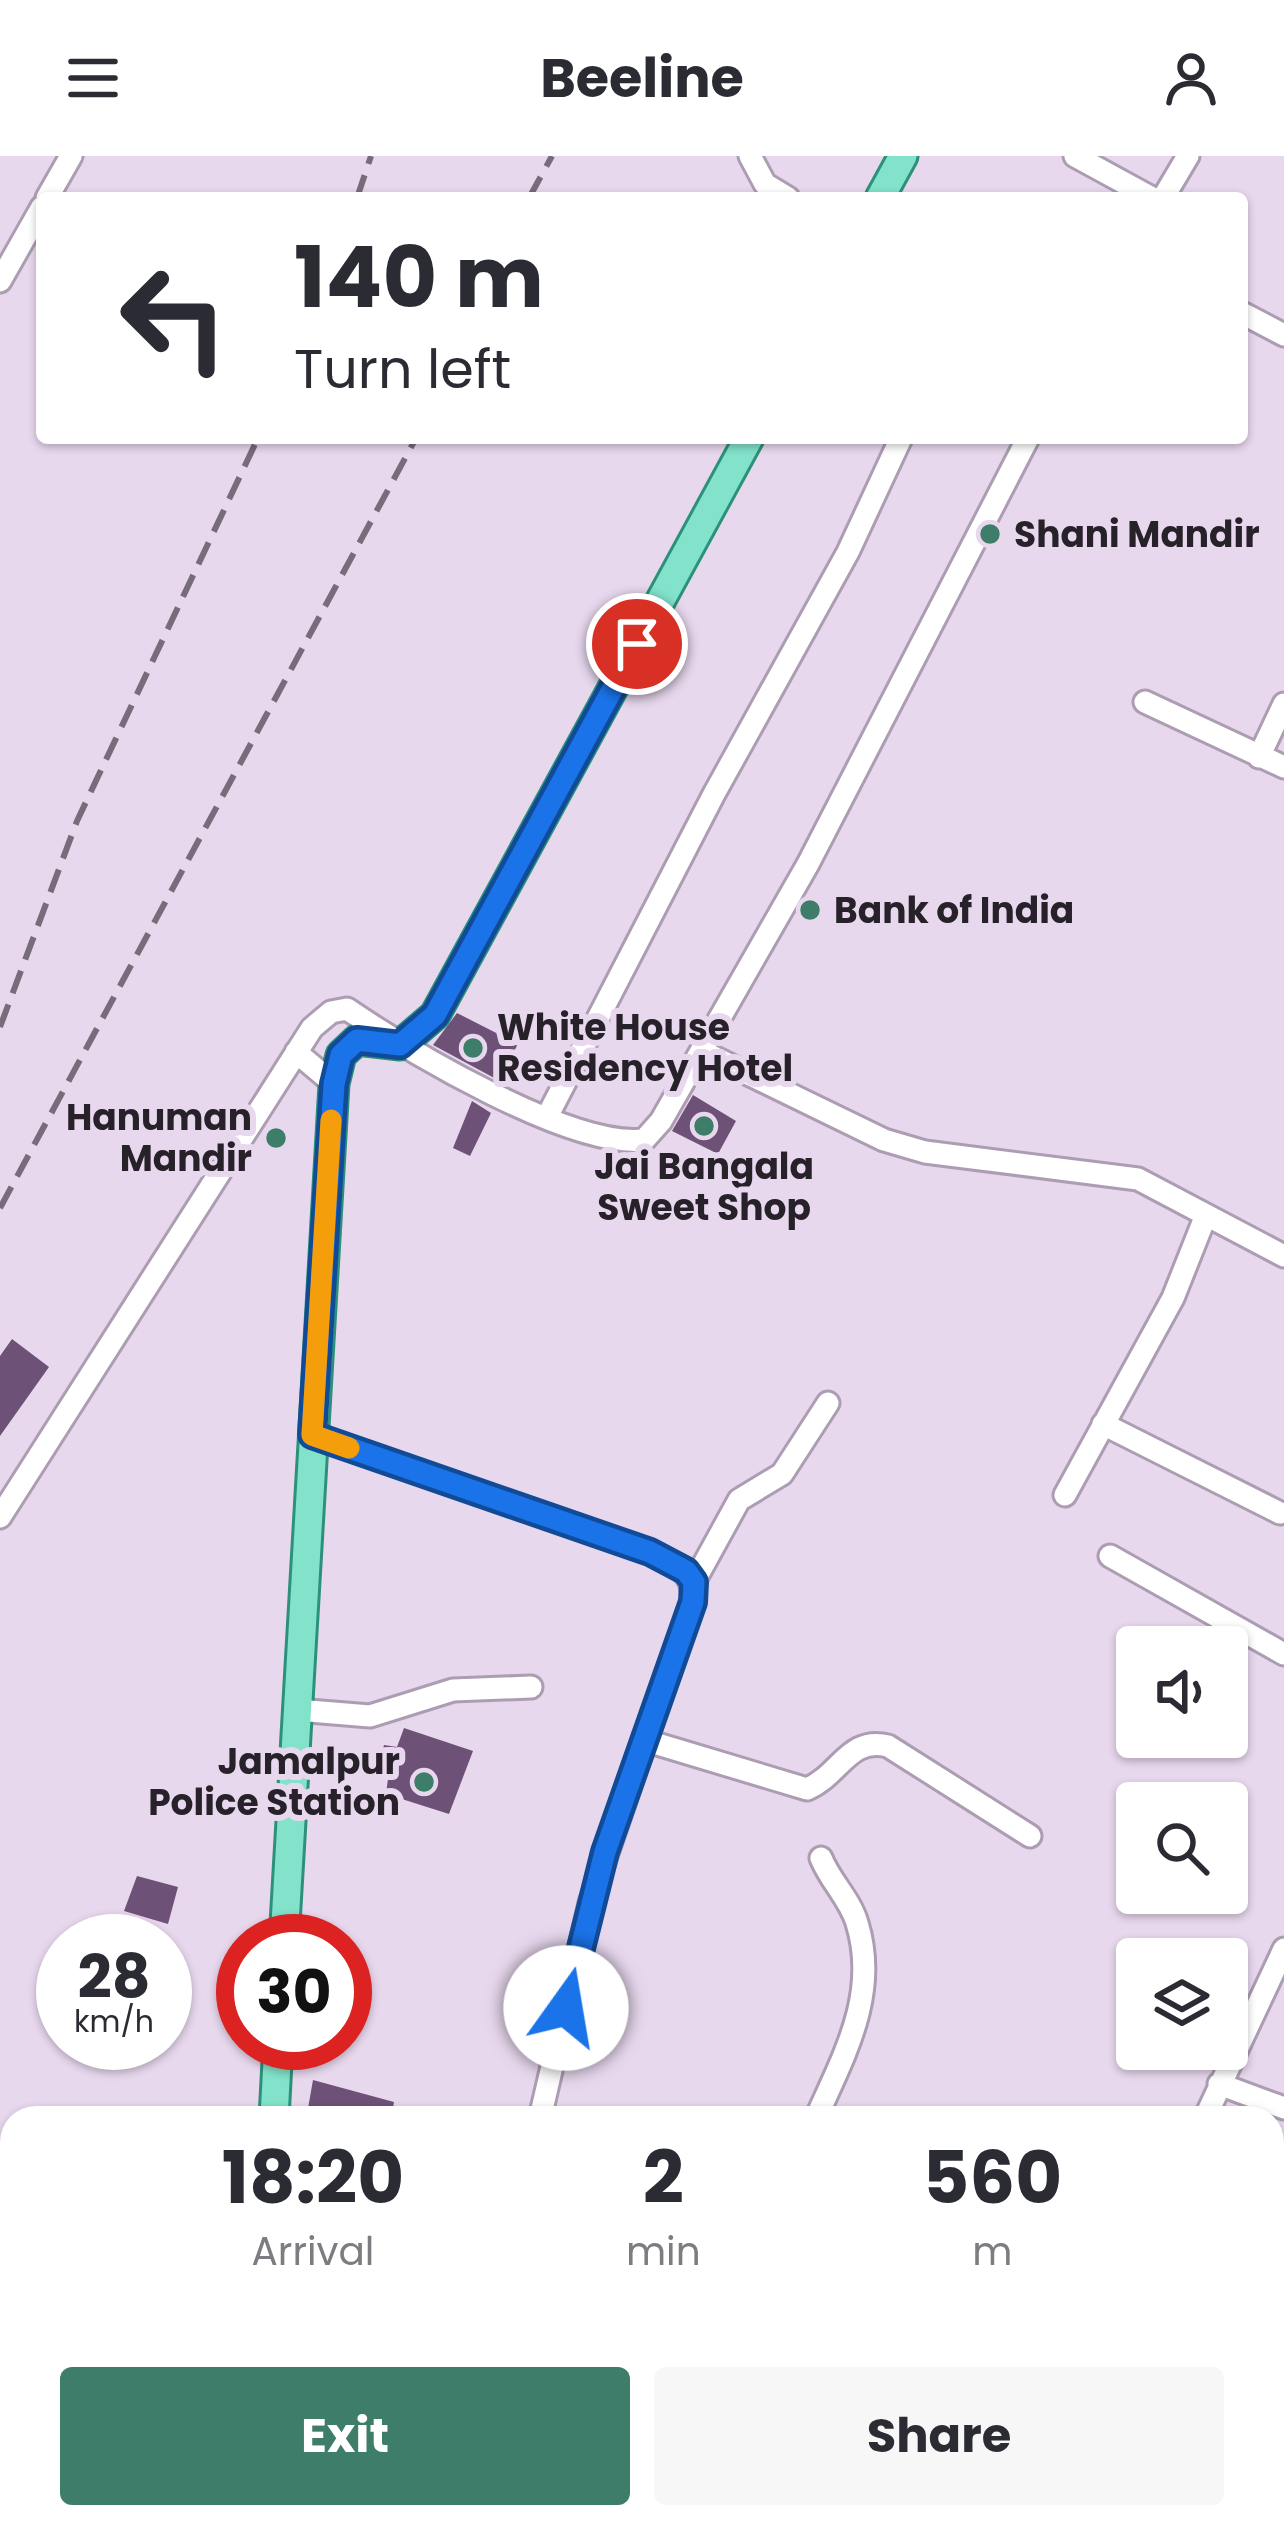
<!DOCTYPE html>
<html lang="en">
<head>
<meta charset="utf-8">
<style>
  body { margin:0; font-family:Poppins,sans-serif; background:#f7f7f7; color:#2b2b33; height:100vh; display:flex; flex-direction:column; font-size:45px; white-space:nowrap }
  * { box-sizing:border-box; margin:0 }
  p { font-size:39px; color:#7c7c81 }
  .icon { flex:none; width:66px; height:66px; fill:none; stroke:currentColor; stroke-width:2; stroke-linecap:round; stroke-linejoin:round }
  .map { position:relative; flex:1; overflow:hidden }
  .panel { position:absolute; left:0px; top:1950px; width:1284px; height:423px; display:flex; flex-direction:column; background:#fff; border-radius:36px 36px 0 0; box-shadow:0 3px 9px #0004 }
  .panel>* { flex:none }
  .guide { position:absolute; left:36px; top:36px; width:1212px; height:252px; border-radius:12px; box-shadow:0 3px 9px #0004; background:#fff; color:#2b2b33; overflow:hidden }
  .tools { position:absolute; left:1116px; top:1470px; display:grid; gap:24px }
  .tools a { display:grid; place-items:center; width:132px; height:132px; border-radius:12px; background:#fff; box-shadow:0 3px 9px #0004; font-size:60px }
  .speed { position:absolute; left:36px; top:1758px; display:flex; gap:24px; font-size:60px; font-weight:700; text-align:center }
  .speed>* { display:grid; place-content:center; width:156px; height:156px; border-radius:50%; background:#fff; box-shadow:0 3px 9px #0004; line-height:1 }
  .speed small { font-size:30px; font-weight:400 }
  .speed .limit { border:18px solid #d22; background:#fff; color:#111 }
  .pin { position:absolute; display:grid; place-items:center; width:102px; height:102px; color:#fff; margin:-51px; border:6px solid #fff; border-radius:50%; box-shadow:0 3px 12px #0007 }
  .me { position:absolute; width:132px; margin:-66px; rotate:13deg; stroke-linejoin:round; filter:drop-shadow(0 0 9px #0008) }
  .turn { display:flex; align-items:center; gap:42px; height:252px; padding:0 60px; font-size:54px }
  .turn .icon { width:156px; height:156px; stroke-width:2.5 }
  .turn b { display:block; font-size:84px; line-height:102px }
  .eta { display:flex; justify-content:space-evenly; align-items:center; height:204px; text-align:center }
  .eta b { font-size:72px; font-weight:700; line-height:84px }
  .action { display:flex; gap:24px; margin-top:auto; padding:24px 60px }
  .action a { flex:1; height:138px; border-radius:12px; background:#3e7d6a; color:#fff; font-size:48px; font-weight:700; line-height:138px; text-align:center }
  .action a+a { background:#f7f7f7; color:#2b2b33 }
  header { display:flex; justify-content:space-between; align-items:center; height:156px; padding:0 60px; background:#fff; font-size:54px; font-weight:700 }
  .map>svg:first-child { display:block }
  .building { fill:#6e5177 }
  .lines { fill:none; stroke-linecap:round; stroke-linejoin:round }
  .minor-casing { stroke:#ac9db2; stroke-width:27 }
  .major-casing { stroke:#2c917b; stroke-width:33 }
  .minor { stroke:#fff; stroke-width:21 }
  .major { stroke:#82e2ca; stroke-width:27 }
  .rail { stroke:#766c7a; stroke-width:6; stroke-dasharray:24 12; stroke-linecap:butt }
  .route-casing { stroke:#114b97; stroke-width:30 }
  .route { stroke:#1a73e8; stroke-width:21 }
  .slow { stroke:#f59e0b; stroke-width:21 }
  .poi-dot { fill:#3e7d6a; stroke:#e8d8ee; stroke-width:4.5 }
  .labels { text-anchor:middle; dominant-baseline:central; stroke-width:12; stroke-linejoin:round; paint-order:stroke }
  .poi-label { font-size:36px; font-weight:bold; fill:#272129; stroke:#e8d8ee; text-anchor:start }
</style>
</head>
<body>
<header><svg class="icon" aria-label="menu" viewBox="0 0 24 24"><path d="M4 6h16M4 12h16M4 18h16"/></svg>Beeline<svg class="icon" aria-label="person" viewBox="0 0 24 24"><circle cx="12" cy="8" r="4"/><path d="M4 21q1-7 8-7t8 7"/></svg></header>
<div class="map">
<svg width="1284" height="2372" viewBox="0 0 1284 2372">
  <rect width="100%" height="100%" fill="#e8d8ee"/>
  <path class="building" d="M457,857L518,888L498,924L433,889Z
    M693,939L736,965L718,998L672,975Z
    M472,945L491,957L470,1000L453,992Z
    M12,1183L49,1211L0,1280V1200Z
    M404,1572L473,1595L449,1658L386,1638L389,1615L378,1610L384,1589L397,1591Z
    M137,1720L178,1731L168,1768L124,1755Z
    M313,1924L394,1946L391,1962L307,1958Z"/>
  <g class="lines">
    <defs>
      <path id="minor" d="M750,0L765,28L788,42
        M1075,0L1152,42
        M47,42L71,0
        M1163,42L1188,0
        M0,125L42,51
        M1242,157L1284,179
        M1145,546L1284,611
        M1259,601L1284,548
        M701,895L884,984L925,996L1138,1023L1284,1100
        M296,896L334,928
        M547,961L714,638L848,396L901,282
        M1103,1268L1280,1357
        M312,1279L650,1397C676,1410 694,1414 693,1446L590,1747L540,1962
        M1065,1339L1173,1142L1206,1059
        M0,1361L312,872L331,856L347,853C409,895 570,992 644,984L661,965L808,708L1028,282
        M1110,1400L1284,1498
        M694,1426L739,1344L782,1318L828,1247
        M297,1554L370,1560L453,1534L531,1531
        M644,1584L807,1633C840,1619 849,1580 888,1590L1030,1680
        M1219,1928L1284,1952
        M816,1962C844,1899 879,1838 857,1767C850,1743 830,1725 821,1702
        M1205,1962L1284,1793
        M1272,2235L1284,2206
        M645,2361L656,2372
        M671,2372L676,2361
        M1034,2372L1039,2361
        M1215,2372L1220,2361"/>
      <path id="major" d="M880,42L903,0
        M284,1785L334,928L341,899L357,884L400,889L435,859L749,282
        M274,1962L278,1887
        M250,2372L251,2361"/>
    </defs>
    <use href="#minor" class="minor-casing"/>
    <use href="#major" class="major-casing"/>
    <use href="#minor" class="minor"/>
    <use href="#major" class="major"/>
    <path class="rail" d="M357,42L371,0
      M529,42L552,0
      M0,871L77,665L258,282
      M0,1052L416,282"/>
  </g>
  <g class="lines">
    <defs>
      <path id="route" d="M566,1852L605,1696L693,1446L694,1426L686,1415L650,1396L312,1279L334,928L341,899L357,884L400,889L435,859L637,488"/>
    </defs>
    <use href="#route" class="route-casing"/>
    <use href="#route" class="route"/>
    <path class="slow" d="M331,964L312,1279L349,1292"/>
  </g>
  <g class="poi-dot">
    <circle cx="990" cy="378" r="12"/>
    <circle cx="810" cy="754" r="12"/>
    <circle cx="473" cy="892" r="12"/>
    <circle cx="704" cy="970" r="12"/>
    <circle cx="276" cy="982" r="12"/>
    <circle cx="424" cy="1626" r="12"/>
  </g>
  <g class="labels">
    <g class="poi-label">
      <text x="1014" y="378">Shani Mandir</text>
      <text x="834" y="754">Bank of India</text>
      <text x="497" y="871">White House<tspan x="497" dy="41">Residency Hotel</tspan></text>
      <text x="252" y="961" text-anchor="end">Hanuman<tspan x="252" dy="41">Mandir</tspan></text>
      <text x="704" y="1010" text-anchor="middle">Jai Bangala<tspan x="704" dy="41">Sweet Shop</tspan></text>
      <text x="400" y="1605" text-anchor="end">Jamalpur<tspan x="400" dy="41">Police Station</tspan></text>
    </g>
  </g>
</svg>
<div class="tools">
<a><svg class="icon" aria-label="sound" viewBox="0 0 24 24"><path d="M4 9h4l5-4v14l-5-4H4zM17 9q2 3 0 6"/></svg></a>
<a><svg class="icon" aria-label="search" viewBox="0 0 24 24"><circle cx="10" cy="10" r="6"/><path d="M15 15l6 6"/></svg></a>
<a><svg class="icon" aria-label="layers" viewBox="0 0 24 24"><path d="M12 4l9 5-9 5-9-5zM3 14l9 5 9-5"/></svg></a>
</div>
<div class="speed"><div>28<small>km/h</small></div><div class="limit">30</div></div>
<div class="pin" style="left:637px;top:488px;background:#d93025"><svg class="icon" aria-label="arrive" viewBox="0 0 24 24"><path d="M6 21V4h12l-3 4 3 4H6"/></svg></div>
<svg class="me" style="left:566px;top:1852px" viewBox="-20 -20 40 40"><circle r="19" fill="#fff"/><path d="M0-13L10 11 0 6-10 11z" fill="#1a73e8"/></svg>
<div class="guide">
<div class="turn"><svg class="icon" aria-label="left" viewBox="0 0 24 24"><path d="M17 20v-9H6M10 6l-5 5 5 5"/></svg><div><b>140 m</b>Turn left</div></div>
</div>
<section class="panel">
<div class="eta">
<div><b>18:20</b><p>Arrival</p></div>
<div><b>2</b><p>min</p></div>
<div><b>560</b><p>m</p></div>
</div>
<div class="action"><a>Exit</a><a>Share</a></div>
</section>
</div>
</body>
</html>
